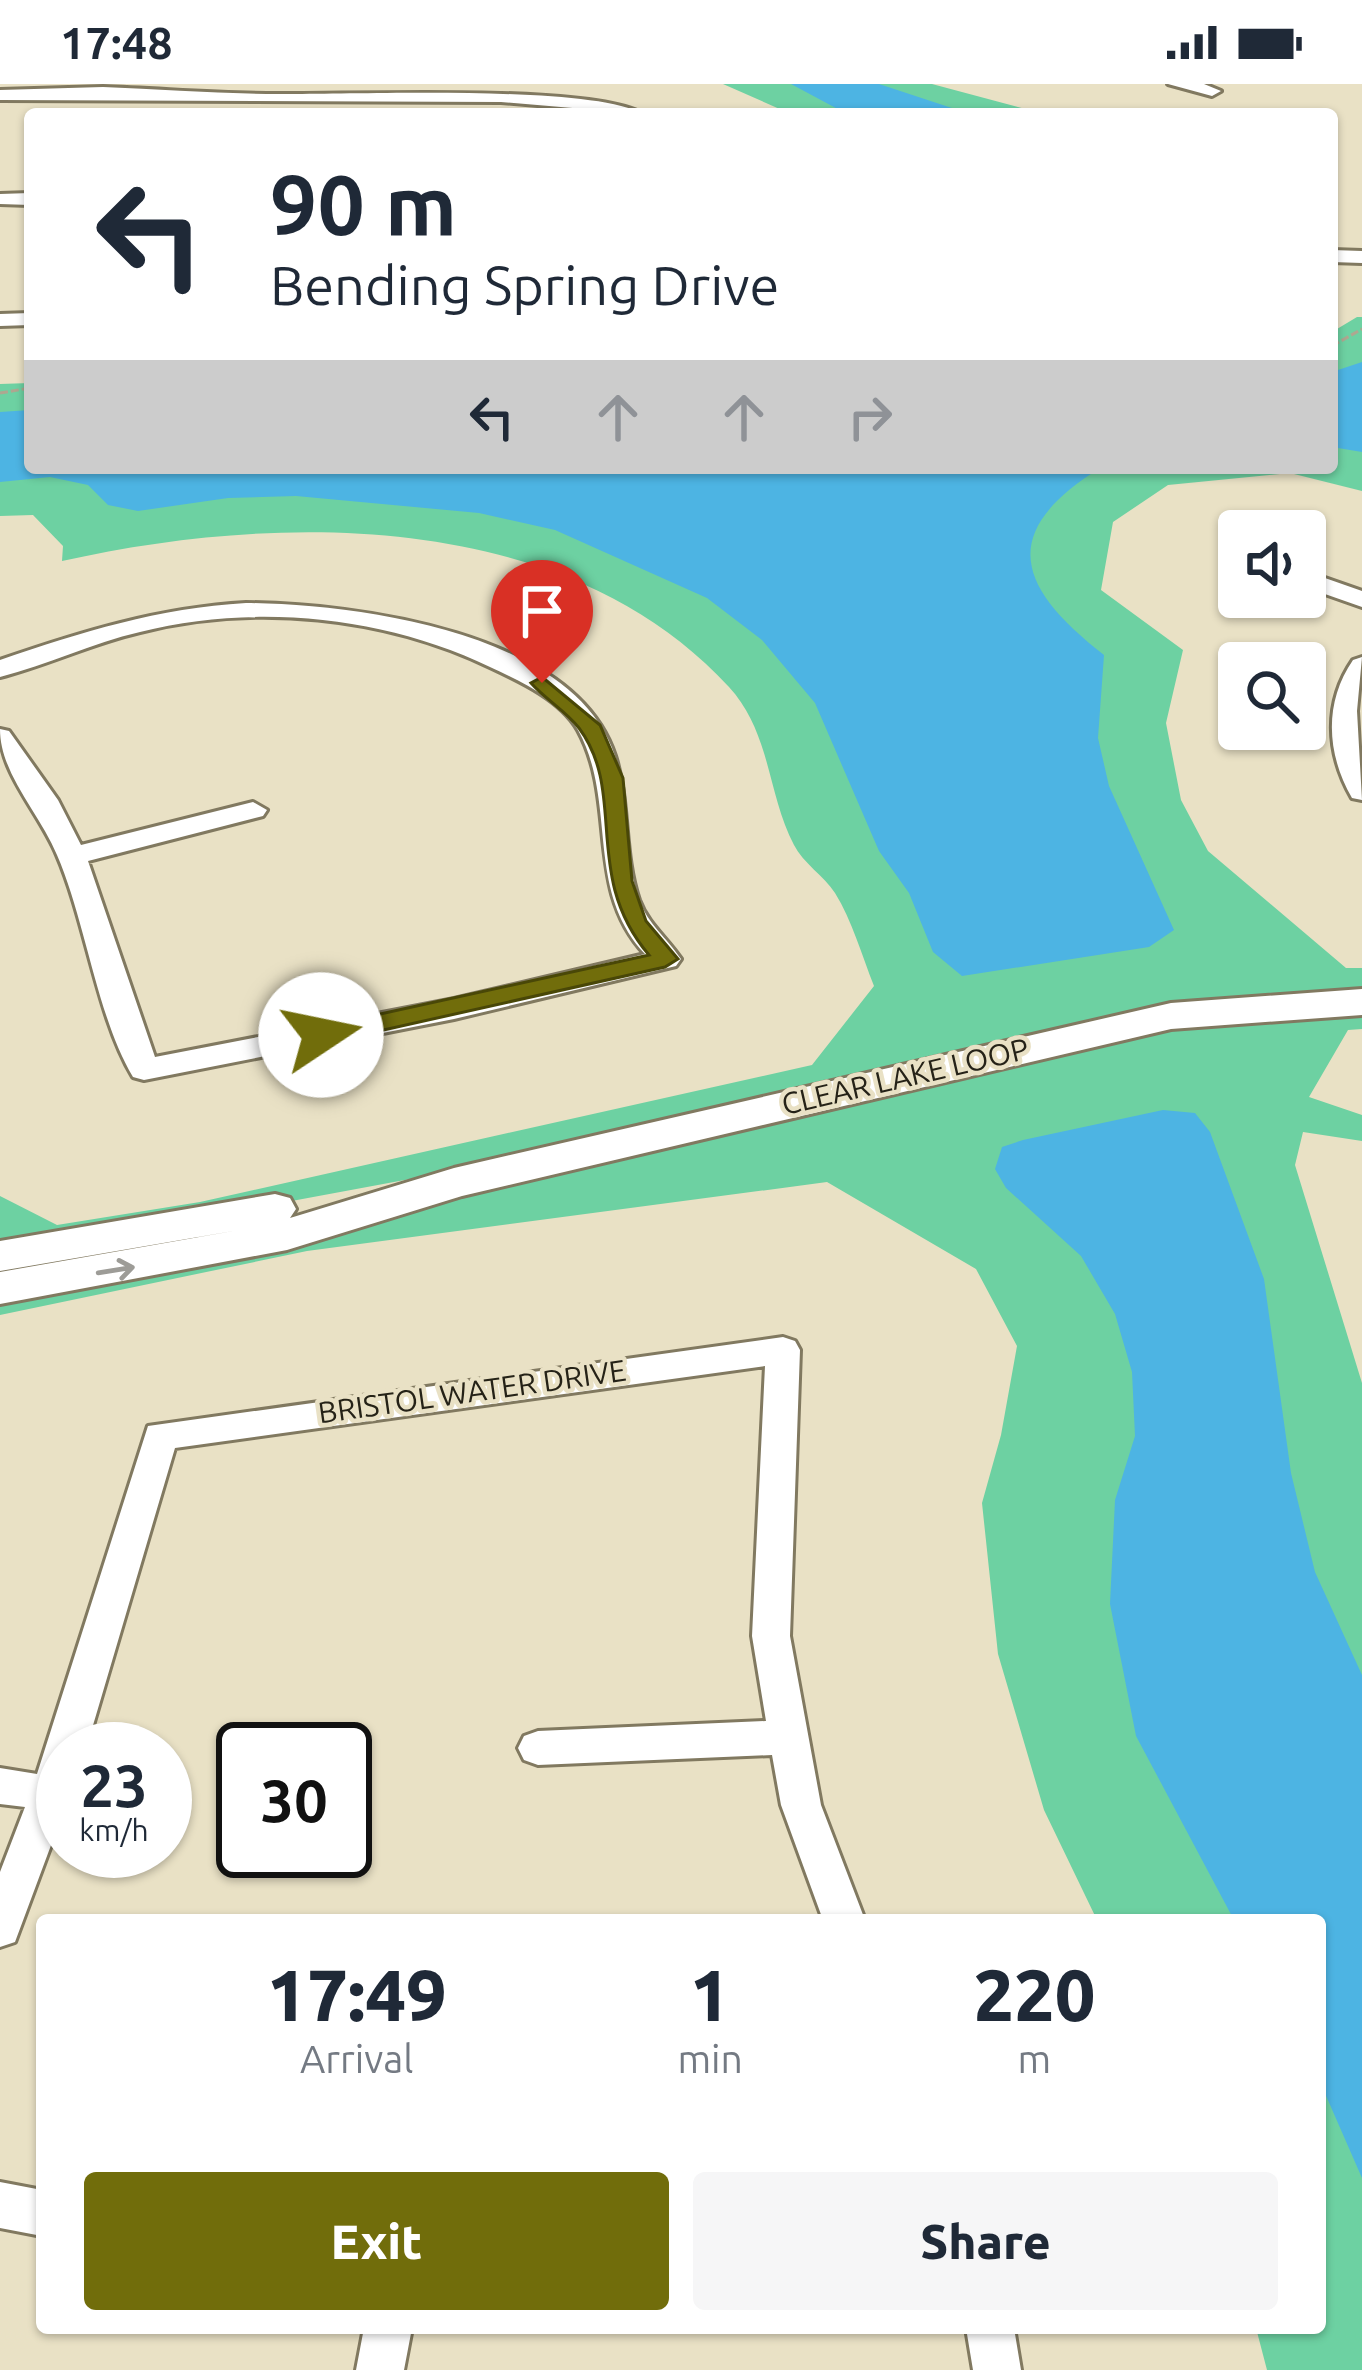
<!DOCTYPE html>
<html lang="en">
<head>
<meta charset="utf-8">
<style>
  body { margin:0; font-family:Ubuntu,sans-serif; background:#f6f6f7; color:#1f2937; height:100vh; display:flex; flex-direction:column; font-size:45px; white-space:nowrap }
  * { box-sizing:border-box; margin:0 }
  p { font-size:39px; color:#747a83 }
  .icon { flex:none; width:66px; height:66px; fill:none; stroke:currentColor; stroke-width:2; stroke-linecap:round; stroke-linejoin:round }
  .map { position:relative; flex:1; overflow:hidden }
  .details { position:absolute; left:36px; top:1830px; width:1290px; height:420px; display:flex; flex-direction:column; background:#fff; border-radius:12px; box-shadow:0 3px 9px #0004 }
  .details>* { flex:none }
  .hud { position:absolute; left:24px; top:24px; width:1314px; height:366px; border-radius:12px; box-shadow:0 3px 9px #0004; background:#fff; color:#1f2937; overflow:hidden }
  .tools { position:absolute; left:1218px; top:426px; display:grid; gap:24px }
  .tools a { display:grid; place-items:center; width:108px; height:108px; border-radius:12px; background:#fff; box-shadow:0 3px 9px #0004; font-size:60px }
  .speed { position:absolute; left:36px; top:1638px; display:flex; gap:24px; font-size:60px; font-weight:700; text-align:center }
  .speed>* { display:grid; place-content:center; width:156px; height:156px; border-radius:50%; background:#fff; box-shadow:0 3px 9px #0004; line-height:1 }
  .speed small { font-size:30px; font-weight:400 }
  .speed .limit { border:6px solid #111; border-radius:18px; background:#fff; color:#111 }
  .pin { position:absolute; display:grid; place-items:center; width:102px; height:102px; color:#fff; margin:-123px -51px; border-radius:50% 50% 50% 0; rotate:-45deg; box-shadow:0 0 12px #0007 }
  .pin .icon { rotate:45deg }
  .me { position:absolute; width:132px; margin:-66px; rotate:79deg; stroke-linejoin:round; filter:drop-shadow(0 0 9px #0008) }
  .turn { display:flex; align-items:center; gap:42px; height:252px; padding:0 48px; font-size:54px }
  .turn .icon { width:156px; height:156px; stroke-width:2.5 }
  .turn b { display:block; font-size:84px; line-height:102px }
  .lanes { display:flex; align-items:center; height:114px; padding:0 48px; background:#0003; justify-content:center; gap:60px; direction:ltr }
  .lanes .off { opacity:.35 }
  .eta { display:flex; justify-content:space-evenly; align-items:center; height:204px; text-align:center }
  .eta b { font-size:72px; font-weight:800; line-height:84px }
  .cta { display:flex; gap:24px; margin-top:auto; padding:24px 48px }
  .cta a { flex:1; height:138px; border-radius:12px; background:#716d0b; color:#fff; font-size:48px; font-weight:800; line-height:138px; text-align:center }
  .cta a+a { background:#f6f6f7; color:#1f2937 }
  .status { display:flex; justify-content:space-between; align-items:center; height:84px; padding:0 60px; background:#fff; direction:ltr }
  .status svg { height:33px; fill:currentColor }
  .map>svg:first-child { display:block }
  .green { fill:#6dd1a2 }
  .water { fill:#4db4e3 }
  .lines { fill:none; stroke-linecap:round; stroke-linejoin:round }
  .minor-casing { stroke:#817960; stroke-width:6 }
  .tertiary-casing { stroke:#817960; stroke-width:6 }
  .path { stroke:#aea790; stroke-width:3; stroke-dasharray:8 3; stroke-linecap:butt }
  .minor { fill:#fff; fill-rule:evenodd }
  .tertiary { fill:#fff; fill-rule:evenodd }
  .oneway { stroke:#9d9c97 }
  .route { fill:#716d0b; stroke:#494707; stroke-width:3 }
  .labels { text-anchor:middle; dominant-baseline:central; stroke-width:9; stroke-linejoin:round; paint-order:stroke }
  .street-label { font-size:30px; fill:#252217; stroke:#e9e1c5 }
</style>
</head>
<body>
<div class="status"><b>17:48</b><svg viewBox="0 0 49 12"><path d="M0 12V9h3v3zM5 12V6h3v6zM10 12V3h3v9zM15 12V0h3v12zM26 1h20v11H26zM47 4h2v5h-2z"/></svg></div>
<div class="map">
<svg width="1362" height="2286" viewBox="0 0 1362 2286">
  <rect width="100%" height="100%" fill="#e9e1c5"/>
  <path class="green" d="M723,0H932L1044,30H791Z
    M1357,233H1362V407L1290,389L1168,401L1113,438L1101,506L1183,566L1166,639L1181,716L1208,767L1346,884H1362V906L464,1085L114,1150L0,1164V1112L57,1141L200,1118L812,981L874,902C862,872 852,836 835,809C824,792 803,779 794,761C767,709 771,649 729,603C565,425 280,428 62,477L63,462L33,431L0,432V300L30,299V384H1332V248Z
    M1362,931V945L1348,946L1309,1013L1362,1031V1057L1303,1048L1295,1081L1362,1299V2286H1267L1256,2244H1320V1836H1097L1044,1726L998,1570L982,1419L1001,1351L1017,1262L976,1185L827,1098L307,1167L0,1231V1206L446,1111L810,1023L1165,947Z"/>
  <path class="water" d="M791,0H879L970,30H847Z
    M1362,278V368L1332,363V288Z
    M30,326V384H1100C996,449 1018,504 1104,571L1098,654L1109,702L1174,846L1149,863L962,892L933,868L909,809L879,767L815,619L762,556L707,514L555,446L479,429L296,412L228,414L138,427L108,421L88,401L50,393L0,398V328Z
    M1163,1026L1195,1029L1210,1048L1264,1195L1291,1389L1315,1488L1362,1591V2094L1320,1998V1836H1234L1136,1652L1110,1520L1115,1416L1135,1352L1132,1288L1115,1230L1081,1172L1006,1104L995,1085L1002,1063L1023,1056Z"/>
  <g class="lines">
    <defs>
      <path id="minor" d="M1168,0H1204L1221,7L1212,12Z
        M103,3C162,5 220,10 278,10C353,11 590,0 643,30L501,18L0,16V6Z
        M30,109V121L0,120V110Z
        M1332,166L1362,167V179L1332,178Z
        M30,229V241L0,242V230Z
        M1305,487L1362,507V523L1305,503Z
        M246,519C356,520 575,548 615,672C630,718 623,769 639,816C648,840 667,854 681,875L676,882L454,935L144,996L133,993C97,933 86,838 57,771C39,728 0,690 0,645L9,647L58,716L81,761L253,718L267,726L263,732L88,777L155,973L454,915L645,870C584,805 618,719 578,646C561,616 520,597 490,583C384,532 254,519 140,548C92,559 47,581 0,593V576C81,548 159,524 246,519Z
        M1362,573L1357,627L1362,716L1352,714C1326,669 1324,618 1353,576Z
        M783,1253L795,1257L800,1266L790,1552L821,1721L865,1836H823L781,1721L772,1671L538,1681L524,1676L518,1664L524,1652L538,1647L766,1637L752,1552L765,1282L175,1364L86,1665H63V1729L15,1858L0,1863V1788L25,1723L0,1720V1684L37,1690L148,1342Z
        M0,2098L42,2106V2152L0,2144Z
        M364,2244H412L404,2286H356Z
        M966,2244H1014L1021,2286H973Z"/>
      <path id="tertiary" d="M1362,905V931L1171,945L462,1112L287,1166L0,1220V1188L239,1146L0,1187V1157L275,1110L290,1114L296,1125L290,1134L454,1084L1171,919Z"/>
    </defs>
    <use href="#minor" class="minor-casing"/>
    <use href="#tertiary" class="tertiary-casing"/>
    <path class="path" d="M1332,262L1362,245
      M0,309L30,304"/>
    <use href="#minor" class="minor"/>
    <use href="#tertiary" class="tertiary"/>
  </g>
  <defs><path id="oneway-shaft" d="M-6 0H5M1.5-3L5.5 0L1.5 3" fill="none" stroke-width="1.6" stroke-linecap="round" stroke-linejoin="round" transform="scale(3)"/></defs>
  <use class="oneway" href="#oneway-shaft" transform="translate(116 1186) rotate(-9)"/>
  <path class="route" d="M542,593L600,641L623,694L632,797L646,837L678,875L665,883L321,960L312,957V945L321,943L649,871C581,791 628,710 579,644C566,627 545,615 531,599Z"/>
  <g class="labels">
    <g class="street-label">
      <text transform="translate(905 992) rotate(-13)">CLEAR LAKE LOOP</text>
      <text transform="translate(472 1307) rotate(-8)">BRISTOL WATER DRIVE</text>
    </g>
  </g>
</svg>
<div class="tools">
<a><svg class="icon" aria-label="sound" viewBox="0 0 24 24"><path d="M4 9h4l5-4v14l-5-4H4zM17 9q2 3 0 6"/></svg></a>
<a><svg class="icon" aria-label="search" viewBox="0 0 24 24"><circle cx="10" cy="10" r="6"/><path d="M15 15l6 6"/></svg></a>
</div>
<div class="speed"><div>23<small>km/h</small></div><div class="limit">30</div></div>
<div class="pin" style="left:542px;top:599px;background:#d93025"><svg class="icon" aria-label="arrive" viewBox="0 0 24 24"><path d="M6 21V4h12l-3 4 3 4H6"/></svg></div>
<svg class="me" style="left:321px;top:951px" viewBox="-20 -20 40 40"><circle r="19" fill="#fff"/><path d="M0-13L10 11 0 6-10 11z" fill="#716d0b"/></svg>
<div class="hud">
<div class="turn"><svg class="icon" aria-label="left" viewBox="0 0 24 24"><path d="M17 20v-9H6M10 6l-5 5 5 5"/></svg><div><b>90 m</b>Bending Spring Drive</div></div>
<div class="lanes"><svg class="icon" aria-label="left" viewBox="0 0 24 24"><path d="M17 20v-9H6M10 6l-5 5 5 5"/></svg><svg class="icon off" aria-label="ahead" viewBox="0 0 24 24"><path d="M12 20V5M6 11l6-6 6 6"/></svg><svg class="icon off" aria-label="ahead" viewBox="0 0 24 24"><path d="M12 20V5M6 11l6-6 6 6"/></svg><svg class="icon off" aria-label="right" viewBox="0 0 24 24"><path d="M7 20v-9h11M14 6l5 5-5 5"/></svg></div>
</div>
<section class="details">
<div class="eta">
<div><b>17:49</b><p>Arrival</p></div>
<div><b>1</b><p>min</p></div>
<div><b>220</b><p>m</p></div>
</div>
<div class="cta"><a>Exit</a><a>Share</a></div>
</section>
</div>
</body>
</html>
